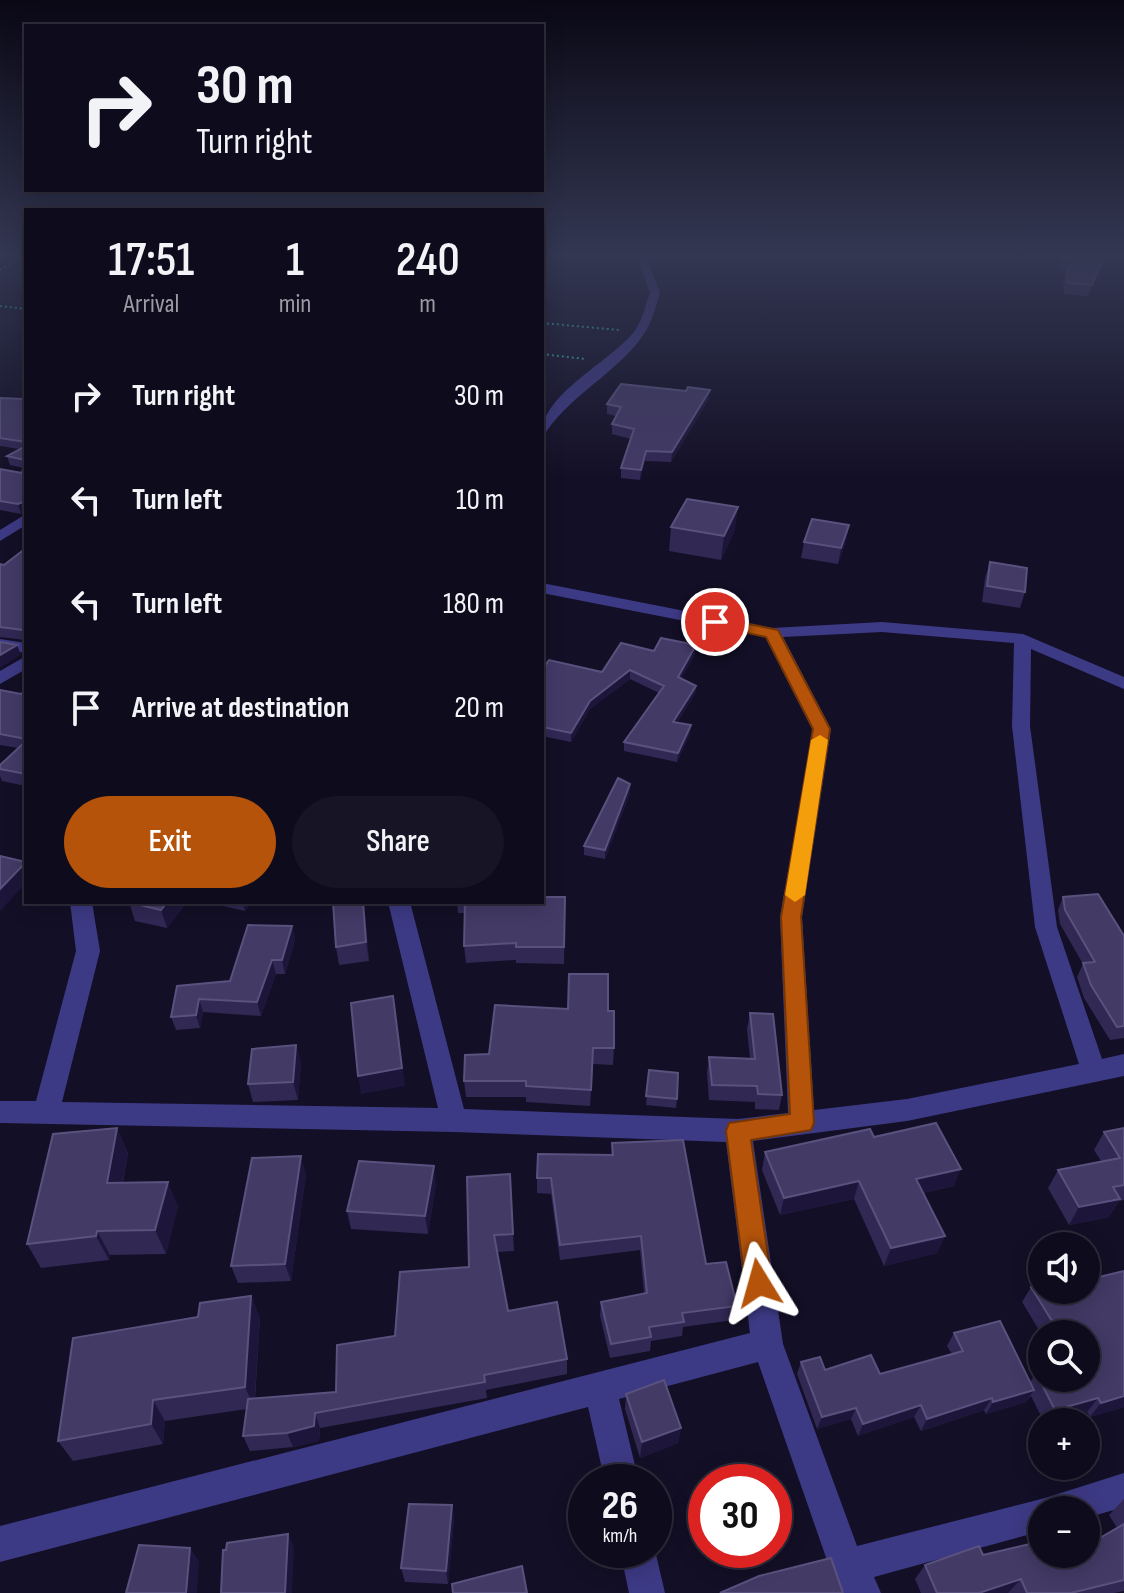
<!DOCTYPE html>
<html lang="en">
<head>
<meta charset="utf-8">
<style>
  body { margin:0; font-family:"Sofia Sans Condensed",sans-serif; background:#171425; color:#f1f3f6; height:100vh; display:flex; flex-direction:column; font-size:30px; white-space:nowrap }
  * { box-sizing:border-box; margin:0 }
  p { font-size:26px; color:#9b9ba3 }
  .icon { flex:none; width:44px; height:44px; fill:none; stroke:currentColor; stroke-width:2; stroke-linecap:round; stroke-linejoin:round }
  .map { position:relative; flex:1; overflow:hidden }
  .side { position:absolute; left:24px; top:208px; width:520px; height:696px; display:flex; flex-direction:column; background:#0e0b1c; border-radius:0px; box-shadow:0 4px 20px #0003,0 0 0 2px #2e2b3b }
  .side>* { flex:none }
  .guide { position:absolute; left:24px; top:24px; width:520px; height:168px; border-radius:0px; box-shadow:0 4px 20px #0003,0 0 0 2px #2e2b3b; background:#0e0b1c; color:#f1f3f6; overflow:hidden }
  .tools { position:absolute; left:1028px; top:1232px; display:grid; gap:16px }
  .tools a { display:grid; place-items:center; width:72px; height:72px; border-radius:50%; background:#0e0b1c; box-shadow:0 4px 20px #0003,0 0 0 2px #2e2b3b; font-size:40px }
  .speed { position:absolute; left:568px; top:1464px; display:flex; gap:16px; font-size:40px; font-weight:700; text-align:center }
  .speed>* { display:grid; place-content:center; width:104px; height:104px; border-radius:50%; background:#0e0b1c; box-shadow:0 4px 20px #0003,0 0 0 2px #2e2b3b; line-height:1 }
  .speed small { font-size:20px; font-weight:400 }
  .speed .limit { border:12px solid #d22; background:#fff; color:#111 }
  .pin { position:absolute; display:grid; place-items:center; width:68px; height:68px; color:#fff; margin:-34px; border:4px solid #fff; border-radius:50%; box-shadow:0 2px 8px #0007 }
  .me { position:absolute; width:88px; margin:-44px; rotate:352deg; stroke-linejoin:round; filter:drop-shadow(0 0 6px #0008) }
  .turn { display:flex; align-items:center; gap:28px; height:168px; padding:0 40px; font-size:36px }
  .turn .icon { width:104px; height:104px; stroke-width:2.5 }
  .turn b { display:block; font-size:56px; line-height:68px }
  .eta { display:flex; justify-content:space-evenly; align-items:center; height:136px; text-align:center }
  .eta b { font-size:48px; font-weight:600; line-height:56px }
  .cta { display:flex; gap:16px; margin-top:auto; padding:16px 40px }
  .cta a { flex:1; height:92px; border-radius:48px; background:#b45309; color:#fff; font-size:32px; font-weight:600; line-height:92px; text-align:center }
  .cta a+a { background:#171425; color:#f1f3f6 }
  ul { padding:0; list-style:none }
  li { display:flex; align-items:center; gap:24px; height:104px; padding:0 40px }
  li div { flex:1 }
  li b { display:block; font-size:30px }
  li em { font-style:normal }
  .map>svg:first-child { display:block }
  .lines { fill:none; stroke-linecap:round; stroke-linejoin:round }
  .path { stroke:#2fb8b0; stroke-width:2; stroke-dasharray:2 3; stroke-linecap:butt }
  .street { fill:#3d3a85; fill-rule:evenodd }
  .wall { fill:#312854 }
  .shaded-wall { fill:#1d163a }
  .building { fill:#433a66; stroke:#5a527e; stroke-width:2 }
  .route { fill:#b45309; stroke:#753606; stroke-width:2 }
  .slow { fill:#f59e0b }
</style>
</head>
<body>
<div class="map">
<svg width="1124" height="1593" viewBox="0 0 1124 1593">
  <rect width="100%" height="100%" fill="#130f26"/>
  <g class="lines">
    <path class="path" d="M0,270L24,256
      M0,306L26,309
      M542,323L619,330
      M542,354L585,359"/>
    <path class="street" d="M637,256H646L660,293C656,305 653,318 647,329C624,369 574,391 546,432L542,433C542,395 609,362 633,333C642,322 645,307 650,293Z
      M26,514V525L0,541V530Z
      M542,583L772,628L882,622L1023,634L1124,677V689L1031,649L1030,726L1057,927L1102,1059L1124,1054V1076L907,1121L753,1141L783,1344L857,1546L1045,1498L1124,1473V1507L1086,1518V1510H1042V1531L874,1577L881,1593H843L829,1566L758,1362L619,1399L639,1482H605L588,1407L0,1562V1526L750,1333L726,1142L454,1132L0,1123V1101H36L76,951L70,902H92L100,951L62,1102L438,1108L388,902H410L464,1109L738,1119L788,1113L780,917L813,729L766,637L542,593ZM882,632L1014,643L1012,726L1035,927L1079,1064L907,1099L814,1110L802,917L831,729L783,637Z
      M0,639L26,643V653L0,649Z
      M26,656V669L0,684V671Z
      M654,1546L665,1593H629L620,1550H654Z"/>
  </g>
  <path class="wall" d="M1061,256L1096,259L1100,271L1088,296L1064,294L1063,283L1067,270L1058,269Z
    M26,390V511L21,514L0,510V469L22,473L23,468L10,465L7,456L19,449L0,446V398L23,399Z
    M709,399L671,462L645,461L640,480L621,478V468L631,439L612,434V424L616,416L607,414V404Z
    M849,525L846,541L838,564L801,558L804,542Z
    M671,527L735,530L721,560L669,551Z
    M26,548V642L25,640L0,637V564L4,565Z
    M990,562L1025,592L1020,608L982,602L985,578Z
    M654,651L695,654L681,679L696,686L695,694L677,723L690,734L677,762L624,751V742L659,693L630,679L590,709L571,742L542,736V670L602,672Z
    M0,690L21,694L26,690V786L2,781L0,776V765L18,748L0,745Z
    M630,784V793L605,859L584,855V846Z
    M565,897L564,964L516,963V960L466,963L464,946L465,913H458L457,902H542Z
    M1063,897L1124,936V1038L1110,1040L1084,998L1077,977L1083,964L1060,924L1058,910Z
    M129,902H187L167,928L135,921Z
    M206,902H251L245,911Z
    M364,902L369,961L339,965L336,947Z
    M292,926L295,940L285,974H276L261,1016L203,1012L200,1028L176,1030L171,1017L177,986L230,981Z
    M608,1011L614,1048L613,1065L593,1064L590,1106L526,1102V1097H466L464,1081L489,1054Z
    M750,1013L782,1095L779,1110L755,1109V1102L709,1100L707,1073L709,1057L750,1059L747,1029Z
    M296,1045L301,1063L298,1100L253,1102L248,1084Z
    M649,1070L677,1099L676,1108L646,1105Z
    M117,1128L128,1153L123,1183L178,1206L166,1254L110,1255L109,1260L41,1268L27,1244Z
    M1124,1128V1200L1119,1201L1109,1217L1069,1225L1048,1188L1058,1170L1101,1161L1094,1150L1104,1132Z
    M874,1137L954,1186L923,1193L945,1236L937,1253L884,1266L854,1199L780,1215L762,1170L765,1152Z
    M612,1143L706,1264L737,1306L734,1320L683,1327L682,1336L651,1341L650,1351L610,1358L600,1316L601,1302L644,1293L640,1250L560,1260L551,1194L537,1193V1178L611,1155Z
    M306,1174L291,1281L238,1283L231,1266Z
    M510,1174L514,1251L497,1252L508,1311L567,1359V1374L486,1390L487,1398L320,1428L319,1441L293,1447L250,1451L243,1436L247,1409L165,1421L163,1444L73,1461L58,1441L198,1317L251,1296L260,1318L255,1399L336,1392L469,1267Z
    M436,1184L428,1234L351,1229L347,1211Z
    M1124,1271V1407L1090,1417L1087,1412L1051,1422H1044L1031,1396L1026,1402L986,1414L984,1410L921,1431L914,1417L858,1436L851,1419L817,1429L797,1374L801,1362L825,1370L880,1374L952,1354L947,1346L954,1333L1030,1382L1036,1373L1086,1378V1334L1042,1335L1022,1302L1031,1287L1086,1290Z
    M626,1394L681,1428L678,1443L640,1458L625,1409Z
    M706,1484V1541L696,1538Z
    M1124,1499V1591L1114,1593H921L915,1579L925,1565L983,1555L1068,1557L1117,1528L1109,1515Z
    M452,1505L454,1519L448,1584L405,1582L401,1568Z"/>
  <path class="shaded-wall" d="M1103,260L1100,271L1088,296L1092,285Z
    M710,390L709,399L671,462L672,452Z
    M646,451L645,461L640,480L641,470Z
    M23,502L26,511L21,514L18,504Z
    M738,507L735,530L721,560L724,536Z
    M849,525L846,541L838,564L841,548Z
    M17,645L21,655L0,668V655Z
    M696,645L695,654L677,686L678,677Z
    M630,670V679L590,709L571,742V733L590,701Z
    M696,686L695,694L672,731L673,722Z
    M691,725L690,734L677,762L678,753Z
    M630,784V793L605,859V850Z
    M26,862V883L0,911V889Z
    M167,902H187L167,928L161,910Z
    M242,902H251L245,911Z
    M363,902H364L369,961L366,942Z
    M292,926L295,940L285,974L282,960Z
    M272,960L276,974L261,1016L257,1002Z
    M199,999L203,1012L200,1028L196,1015Z
    M396,1014L405,1086L361,1094L358,1076Z
    M296,1045L301,1063L298,1100L293,1082Z
    M117,1128L128,1153L118,1208L107,1183Z
    M301,1156L306,1174L291,1281L285,1264Z
    M434,1166L436,1184L428,1234L425,1216Z
    M961,1169L954,1186L909,1196L916,1179Z
    M859,1181L854,1199L780,1215L784,1198Z
    M168,1182L178,1206L166,1254L155,1230Z
    M1120,1199L1109,1217L1069,1225L1079,1207Z
    M97,1231L110,1255L109,1260L96,1236Z
    M945,1236L937,1253L884,1266L891,1248Z
    M251,1296L260,1318L254,1407L245,1387Z
    M1034,1390L1026,1402L986,1414L993,1402Z
    M1124,1396V1407L1090,1417L1101,1403Z
    M992,1398L984,1410L921,1431L927,1419Z
    M1098,1398L1087,1412L1051,1422H1046L1055,1410Z
    M153,1400L165,1421L163,1444L151,1424Z
    M921,1405L914,1417L858,1436L863,1424Z
    M856,1408L851,1419L817,1429L822,1417Z
    M315,1413L320,1428L319,1441L293,1447L287,1433Z
    M681,1428L678,1443L640,1458L642,1442Z
    M452,1505L454,1519L448,1584L446,1571Z
    M288,1534L294,1547L292,1593H285Z
    M190,1548L199,1561L197,1593H186Z
    M1021,1579L1008,1593H979Z"/>
  <path class="building" d="M1061,256H1096V259L1103,260L1092,285L1068,283L1066,272L1074,260L1061,258Z
    M621,384L686,391L688,387L710,390L672,452L646,451L641,470L621,468L634,429L612,424L621,407L607,404Z
    M26,390V442L0,438V398L23,399Z
    M26,446V506L23,502L18,504L0,501V469L22,473L25,460L7,456Z
    M687,499L738,507L724,536L671,527Z
    M812,519L849,525L841,548L804,542Z
    M26,548V639H25L23,630L0,627V564L4,565Z
    M990,562L1027,568L1025,592L987,586Z
    M661,638L696,645L678,677L696,686L673,722L691,725L678,753L624,742L664,686L630,670L590,701L571,733L542,727L543,718H542V670L549,660L602,672L621,643L654,651Z
    M0,642L17,645L0,655Z
    M0,690L21,694L26,690V739L0,734Z
    M26,741V774L0,769V765Z
    M618,778L630,784L605,850L584,846Z
    M0,856L26,862L0,889Z
    M1098,894L1124,936V1026L1117,1027L1091,985L1083,963L1095,962L1065,910L1063,897Z
    M542,897H565L564,947H516V943L464,946L465,902H542Z
    M128,902H167L161,910Z
    M333,902H363L366,942L336,947Z
    M248,925L292,926L282,960H272L257,1002L199,999L196,1015L171,1017L177,986L230,981Z
    M569,974H608V1011H614V1048H593L591,1090L526,1086V1081H464L465,1055L489,1054L495,1005L568,1009Z
    M393,996L402,1068L358,1076L351,1003Z
    M750,1013L773,1014L782,1095L758,1094L757,1086L712,1085L709,1057L755,1059Z
    M296,1045L293,1082L248,1084L252,1049Z
    M649,1070L678,1073L677,1099L646,1096Z
    M936,1123L961,1169L916,1179L945,1236L891,1248L859,1181L784,1198L765,1152L870,1129L874,1137Z
    M117,1128L107,1183L168,1182L155,1230L97,1231L96,1236L27,1244L53,1134Z
    M1124,1128V1185L1113,1187L1120,1199L1079,1207L1058,1170L1120,1158L1104,1132Z
    M683,1140L706,1264L726,1262L737,1306L682,1313L684,1322L649,1327L651,1337L611,1344L601,1302L647,1293L641,1236L560,1245L551,1178H537L538,1154L613,1155L612,1143Z
    M301,1156L285,1264L231,1266L252,1158Z
    M359,1161L434,1166L425,1216L347,1211Z
    M510,1174L513,1234L494,1235L508,1311L557,1302L567,1359L484,1375L485,1382L315,1413L314,1426L287,1433L243,1436L248,1399L336,1392L337,1345L395,1336L400,1272L469,1267L467,1177Z
    M1124,1271V1396L1101,1403L1098,1398L1055,1410L1036,1373L1042,1372V1378H1086V1334H1060L1031,1287L1042,1284V1290H1086V1280Z
    M251,1296L245,1387L153,1400L151,1424L58,1441L73,1338L198,1317L200,1303Z
    M1000,1321L1034,1390L993,1402L992,1398L927,1419L921,1405L863,1424L856,1408L822,1417L801,1362L820,1357L825,1370L871,1355L880,1374L963,1351L954,1333Z
    M664,1380L681,1428L642,1442L626,1394Z
    M706,1484V1534L697,1531Z
    M409,1504L452,1505L446,1571L401,1568Z
    M1124,1524V1580L1071,1593H1027L1021,1579L979,1593H937L925,1565L979,1546L983,1555L1042,1541V1554H1067L1068,1557L1072,1554H1086V1546Z
    M288,1534L285,1593H221L223,1550H226L227,1543Z
    M139,1545L190,1548L186,1593H126Z
    M831,1558L843,1593H720L759,1576Z
    M522,1566L527,1593H453L452,1584Z"/>
  <linearGradient id="sky" x2="0" y2="1"><stop stop-color="#0a0815"/><stop offset="0.53" stop-color="#333752"/><stop offset="1" stop-color="#333752" stop-opacity="0"/></linearGradient>
  <rect width="1124" height="479" fill="url(#sky)"/>
  <path class="route" d="M715,617L778,630L830,729L801,917L814,1123L811,1130L751,1140L772,1283L768,1292L759,1296L749,1292L745,1283L726,1131L729,1123L790,1114L781,917L813,729L766,637L709,625V619Z"/>
  <path class="slow" d="M820,735L828,740L805,895L795,902L785,895L811,740Z"/>
</svg>
<div class="tools">
<a><svg class="icon" aria-label="sound" viewBox="0 0 24 24"><path d="M4 9h4l5-4v14l-5-4H4zM17 9q2 3 0 6"/></svg></a>
<a><svg class="icon" aria-label="search" viewBox="0 0 24 24"><circle cx="10" cy="10" r="6"/><path d="M15 15l6 6"/></svg></a>
<a>+</a>
<a>−</a>
</div>
<div class="speed"><div>26<small>km/h</small></div><div class="limit">30</div></div>
<div class="pin" style="left:715px;top:622px;background:#d93025"><svg class="icon" aria-label="arrive" viewBox="0 0 24 24"><path d="M6 21V4h12l-3 4 3 4H6"/></svg></div>
<svg class="me" style="left:759px;top:1283px" viewBox="-20 -20 40 40"><path d="M0-17L14 15 0 8-14 15z" fill="#b45309" stroke="#fff" stroke-width="4"/></svg>
<div class="guide">
<div class="turn"><svg class="icon" aria-label="right" viewBox="0 0 24 24"><path d="M7 20v-9h11M14 6l5 5-5 5"/></svg><div><b>30 m</b>Turn right</div></div>
</div>
<section class="side">
<div class="eta">
<div><b>17:51</b><p>Arrival</p></div>
<div><b>1</b><p>min</p></div>
<div><b>240</b><p>m</p></div>
</div>
<ul>
<li><svg class="icon" aria-label="right" viewBox="0 0 24 24"><path d="M7 20v-9h11M14 6l5 5-5 5"/></svg><div><b>Turn right</b></div><em>30 m</em></li>
<li><svg class="icon" aria-label="left" viewBox="0 0 24 24"><path d="M17 20v-9H6M10 6l-5 5 5 5"/></svg><div><b>Turn left</b></div><em>10 m</em></li>
<li><svg class="icon" aria-label="left" viewBox="0 0 24 24"><path d="M17 20v-9H6M10 6l-5 5 5 5"/></svg><div><b>Turn left</b></div><em>180 m</em></li>
<li><svg class="icon" aria-label="arrive" viewBox="0 0 24 24"><path d="M6 21V4h12l-3 4 3 4H6"/></svg><div><b>Arrive at destination</b></div><em>20 m</em></li>
</ul>
<div class="cta"><a>Exit</a><a>Share</a></div>
</section>
</div>
</body>
</html>
